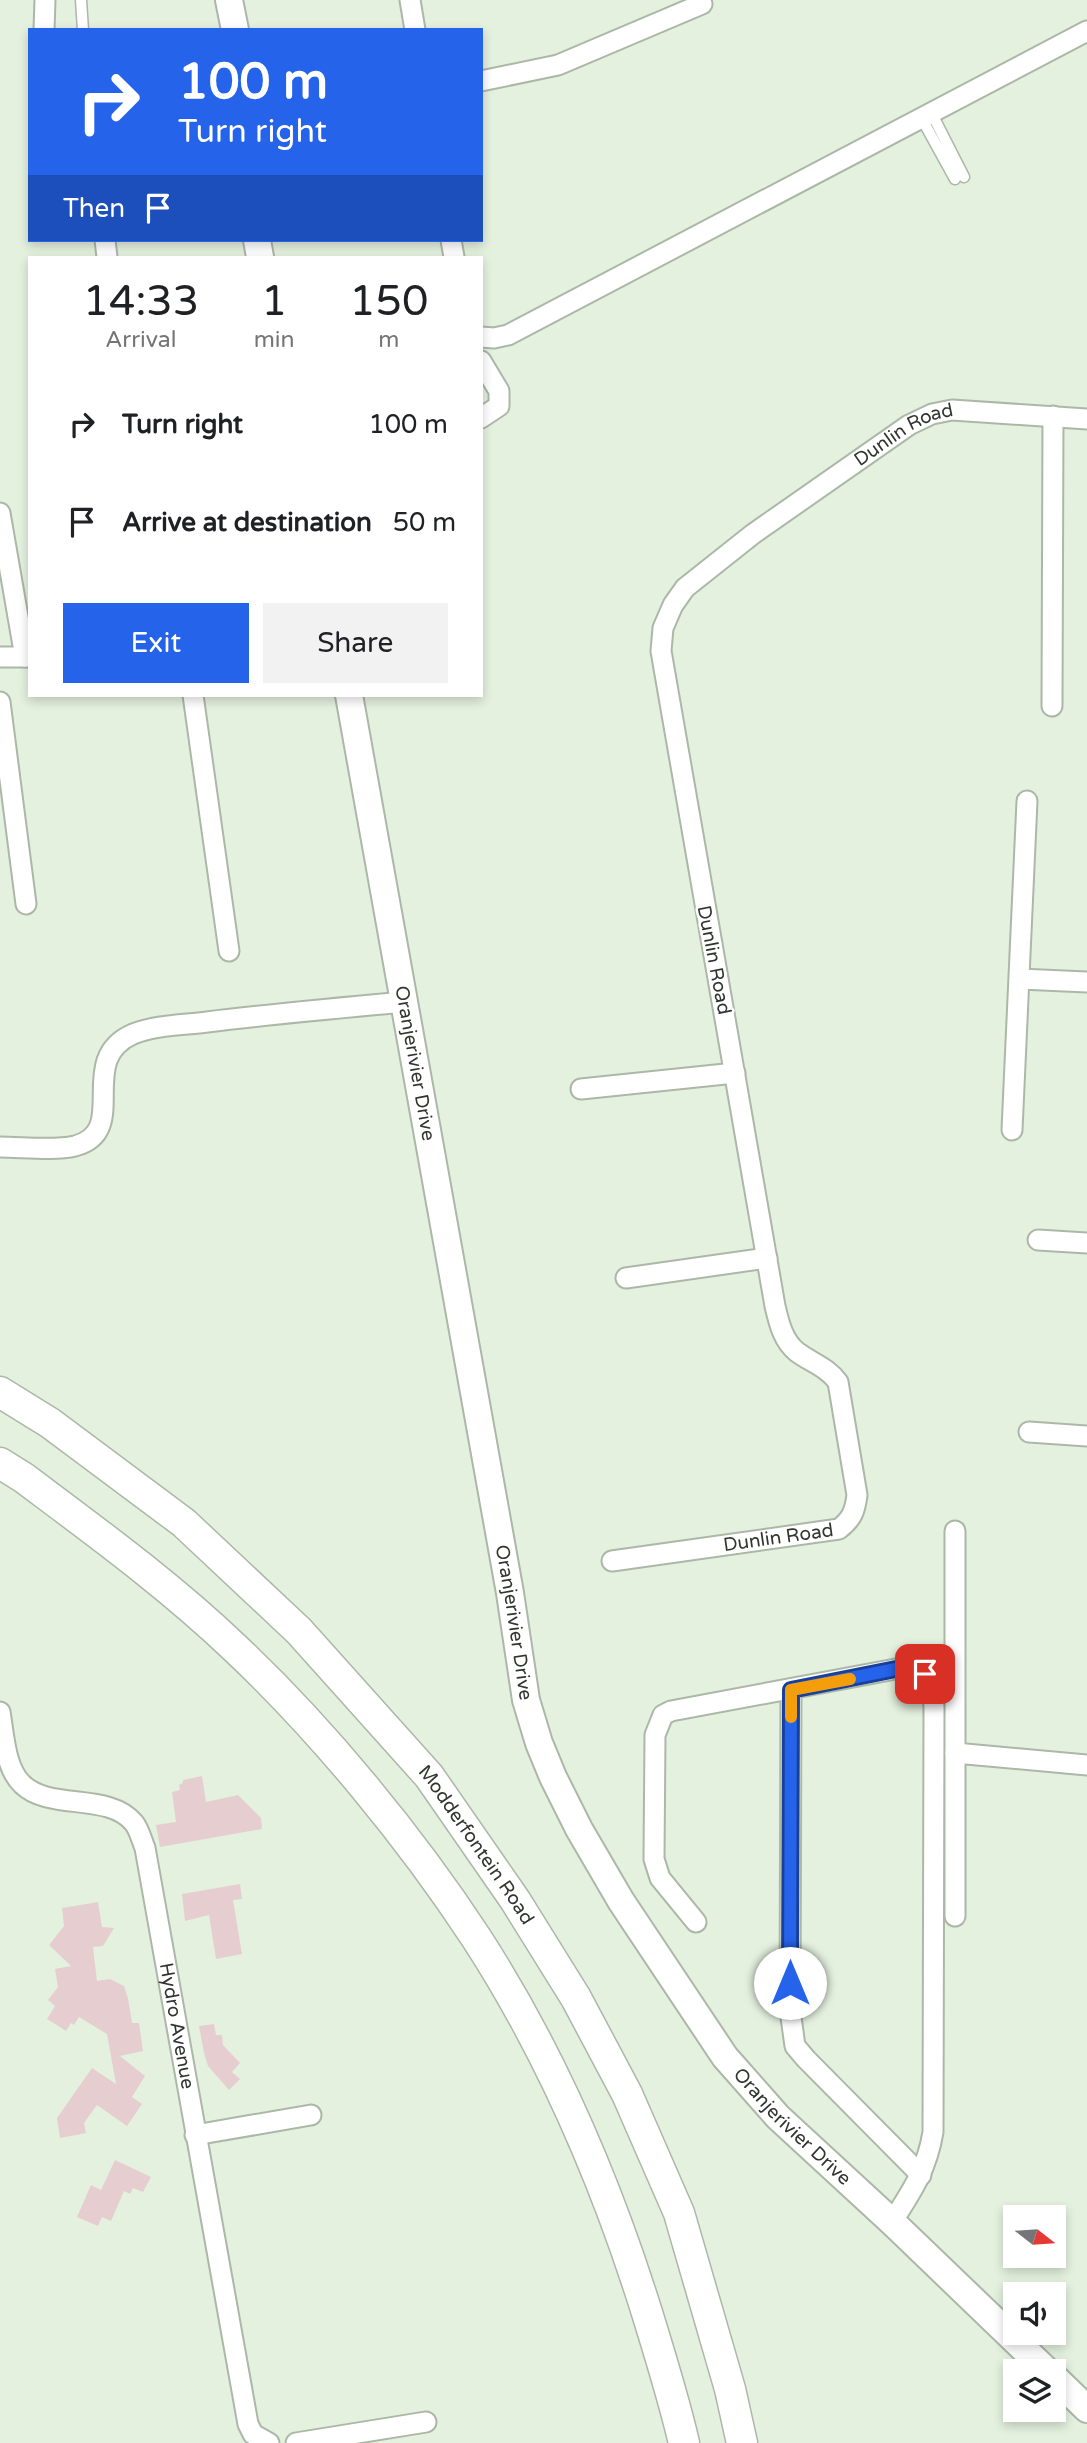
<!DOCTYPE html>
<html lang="en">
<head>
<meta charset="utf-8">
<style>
  body { margin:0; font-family:"Varela Round",sans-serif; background:#f2f2f2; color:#202124; height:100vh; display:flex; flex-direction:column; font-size:26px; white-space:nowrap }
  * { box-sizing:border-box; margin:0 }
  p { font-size:23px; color:#757577 }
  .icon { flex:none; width:38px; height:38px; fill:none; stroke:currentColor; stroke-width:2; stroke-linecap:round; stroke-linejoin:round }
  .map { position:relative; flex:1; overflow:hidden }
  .side { position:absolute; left:28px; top:256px; width:455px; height:441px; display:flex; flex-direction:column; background:#fff; border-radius:0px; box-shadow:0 4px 10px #0003 }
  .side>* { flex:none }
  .banner { position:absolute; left:28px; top:28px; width:455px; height:214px; border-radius:0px; box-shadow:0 4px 10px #0003; background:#2563eb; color:#fff; overflow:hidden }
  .needle { width:46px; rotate:107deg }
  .tools { position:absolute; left:1003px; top:2205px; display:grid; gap:14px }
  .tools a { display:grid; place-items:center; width:63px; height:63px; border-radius:0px; background:#fff; box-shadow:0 4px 10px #0003; font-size:35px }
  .pin { position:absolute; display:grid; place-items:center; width:60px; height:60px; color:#fff; margin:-30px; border-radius:14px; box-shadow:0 4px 10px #0006 }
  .me { position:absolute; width:77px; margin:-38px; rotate:0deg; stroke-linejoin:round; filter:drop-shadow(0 0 5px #0008) }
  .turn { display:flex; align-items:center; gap:24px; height:147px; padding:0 35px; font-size:32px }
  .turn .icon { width:91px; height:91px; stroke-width:2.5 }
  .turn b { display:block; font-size:49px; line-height:60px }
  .then { display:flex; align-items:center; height:66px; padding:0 35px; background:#0003; gap:14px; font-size:26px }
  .eta { display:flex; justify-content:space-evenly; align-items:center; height:119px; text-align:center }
  .eta b { font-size:42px; font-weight:600; line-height:49px }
  .primary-button { display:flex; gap:14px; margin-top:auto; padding:14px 35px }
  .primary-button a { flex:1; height:80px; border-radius:0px; background:#2563eb; color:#fff; font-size:28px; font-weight:600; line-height:80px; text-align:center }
  .primary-button a+a { background:#f2f2f2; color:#202124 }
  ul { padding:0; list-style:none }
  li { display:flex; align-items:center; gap:21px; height:98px; padding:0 35px }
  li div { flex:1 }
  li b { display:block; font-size:26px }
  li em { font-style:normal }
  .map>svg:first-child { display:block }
  .building { fill:#e6ced0 }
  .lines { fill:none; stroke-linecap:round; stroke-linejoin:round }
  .lane-casing { stroke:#acb8a7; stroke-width:13 }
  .street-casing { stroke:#acb8a7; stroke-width:23 }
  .secondary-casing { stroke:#acb8a7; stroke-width:30 }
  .primary-casing { stroke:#acb8a7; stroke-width:33 }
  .lane { stroke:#fff; stroke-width:10 }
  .street { stroke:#fff; stroke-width:19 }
  .secondary { stroke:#fff; stroke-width:26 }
  .primary { stroke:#fff; stroke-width:30 }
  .route-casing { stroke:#184099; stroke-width:18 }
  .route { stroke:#2563eb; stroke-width:12 }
  .slow { stroke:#f59e0b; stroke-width:12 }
  .labels { text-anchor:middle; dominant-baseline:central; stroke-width:5; stroke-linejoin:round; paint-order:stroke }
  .street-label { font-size:19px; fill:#31352f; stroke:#fff }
</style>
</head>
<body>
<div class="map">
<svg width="1087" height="2443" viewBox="0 0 1087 2443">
  <rect width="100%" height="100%" fill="#e4f1df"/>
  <path class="building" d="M202,1776L206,1802L238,1795L261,1818L262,1829L160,1847L156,1825L176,1822L172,1792L180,1790L179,1785L183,1783V1780Z
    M240,1884L242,1899L233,1900L242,1954L216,1959L209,1915L185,1921L182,1894Z
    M98,1902L102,1927L114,1928L103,1946L93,1947L97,1981L110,1979L124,1986L128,1998L132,2023H139L143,2051L120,2056L145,2076L132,2097L142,2104L127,2126L97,2105L84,2123L86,2133L60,2138L57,2118L92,2068L116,2084L107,2034L79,2017L74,2025L71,2023L66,2031L47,2019L55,2006L48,2000L58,1987L55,1969L71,1966L49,1945L64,1926L62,1908Z
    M214,2024L216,2035H222L223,2045L240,2063L232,2072L240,2079L229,2090L208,2066L204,2053L199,2026Z
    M115,2160L151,2177L143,2192L133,2188L130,2194L124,2191L111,2221L102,2217L98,2226L77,2217L91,2185L101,2190Z"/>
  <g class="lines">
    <defs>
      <path id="lane" d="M81,0L83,30
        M932,114L964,177
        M922,119L955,179"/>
      <g id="street">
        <path d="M410,0L415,30"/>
        <path d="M44,30L45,0"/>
        <path d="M481,81L558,65L702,4"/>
        <path d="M105,240L107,257"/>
        <path d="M451,240L454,257"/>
        <path d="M481,337L494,338L508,335L1087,31"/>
        <path d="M481,361L499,391V406L481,418"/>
        <path d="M0,513L25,657"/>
        <path d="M0,657H30"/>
        <path d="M193,695L229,951"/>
        <path d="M0,702L26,904"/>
        <path d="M1052,706L1053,416"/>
        <path d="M1020,979L1087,982"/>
        <path d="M581,1089L735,1073"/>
        <path d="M1012,1130L1027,801"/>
        <path d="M0,1147C22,1147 54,1151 75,1146C132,1131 74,1060 133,1034C155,1025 184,1025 207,1022C272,1014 338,1008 404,1002"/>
        <path d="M1038,1240L1087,1243"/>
        <path d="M626,1278L767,1258"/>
        <path d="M1029,1432L1087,1436"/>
        <path d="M955,1531V1916"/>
        <path id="s1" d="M612,1561L839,1529C852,1519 855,1511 857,1495L838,1382C827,1367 812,1363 797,1352C783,1341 779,1323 775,1306L661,651L663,628L673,605L685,588L753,534L909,425L932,414L952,410L1087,419"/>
        <path d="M791,1690L790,2010L795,2046L806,2059L921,2175"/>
        <path id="s2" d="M0,1712C4,1734 5,1768 22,1784C49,1811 109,1792 134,1823C139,1829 142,1841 145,1848L248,2424L253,2434L269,2443"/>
        <path d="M955,1753L1087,1765"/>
        <path d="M696,1922L660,1878L654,1859L655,1735L663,1715L671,1711L901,1668C931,1669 932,1681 934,1707L933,2132C927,2169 912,2191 892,2222"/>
        <path d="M195,2135L311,2115"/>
        <path d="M296,2443L426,2422"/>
      </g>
      <g id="secondary">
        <path d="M229,0L235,30"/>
        <path d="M257,240L260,257"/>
        <path id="s3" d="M349,695L510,1593L526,1700L539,1743L553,1777L579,1829L621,1901L725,2057L778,2117L892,2222L1047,2371"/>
        <path d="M1054,2377L1087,2409"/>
      </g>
      <g id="primary">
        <path id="s4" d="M0,1392L50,1423L184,1523L299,1631L429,1776L515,1900L576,1998L627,2094L679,2213L730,2389L742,2443"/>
        <path d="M0,1463L24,1478C96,1532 169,1585 235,1648C322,1730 411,1838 477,1939C552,2055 607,2184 648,2316C661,2358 674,2400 684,2443"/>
      </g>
    </defs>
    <use href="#lane" class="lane-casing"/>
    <use href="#street" class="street-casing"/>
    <use href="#secondary" class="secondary-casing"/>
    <use href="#primary" class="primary-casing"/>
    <use href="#lane" class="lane"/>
    <use href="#street" class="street"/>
    <use href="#secondary" class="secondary"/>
    <use href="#primary" class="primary"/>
  </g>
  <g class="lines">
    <defs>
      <path id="route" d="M790,1983L791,1690L901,1668L915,1669L925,1674"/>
    </defs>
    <use href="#route" class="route-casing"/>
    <use href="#route" class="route"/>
    <path class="slow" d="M791,1717V1690L850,1679"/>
  </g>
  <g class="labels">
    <g class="street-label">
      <text stroke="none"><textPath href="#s1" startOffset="1489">Dunlin Road</textPath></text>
      <text transform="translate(714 960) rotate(79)">Dunlin Road</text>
      <text stroke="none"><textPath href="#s3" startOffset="374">Oranjerivier Drive</textPath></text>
      <text stroke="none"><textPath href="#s1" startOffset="168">Dunlin Road</textPath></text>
      <text stroke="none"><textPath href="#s3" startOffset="942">Oranjerivier Drive</textPath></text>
      <text stroke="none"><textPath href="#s4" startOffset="662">Modderfontein Road</textPath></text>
      <text stroke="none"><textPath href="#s2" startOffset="406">Hydro Avenue</textPath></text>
      <text stroke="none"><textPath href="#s3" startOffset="1528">Oranjerivier Drive</textPath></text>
    </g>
  </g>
</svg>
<div class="tools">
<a><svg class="needle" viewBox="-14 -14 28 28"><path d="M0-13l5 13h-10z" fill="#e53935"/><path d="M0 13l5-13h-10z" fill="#757577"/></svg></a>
<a><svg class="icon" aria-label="sound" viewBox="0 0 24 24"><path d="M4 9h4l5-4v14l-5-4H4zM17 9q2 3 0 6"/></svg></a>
<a><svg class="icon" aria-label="layers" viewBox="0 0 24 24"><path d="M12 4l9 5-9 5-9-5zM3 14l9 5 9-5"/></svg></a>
</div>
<div class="pin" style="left:925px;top:1674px;background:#d93025"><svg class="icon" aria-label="arrive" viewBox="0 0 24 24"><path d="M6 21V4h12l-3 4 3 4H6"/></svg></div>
<svg class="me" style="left:790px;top:1983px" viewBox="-20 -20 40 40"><circle r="19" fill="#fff"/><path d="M0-13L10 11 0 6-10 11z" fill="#2563eb"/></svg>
<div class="banner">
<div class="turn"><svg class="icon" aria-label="right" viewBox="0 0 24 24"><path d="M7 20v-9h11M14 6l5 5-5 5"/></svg><div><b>100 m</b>Turn right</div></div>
<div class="then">Then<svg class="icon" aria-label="arrive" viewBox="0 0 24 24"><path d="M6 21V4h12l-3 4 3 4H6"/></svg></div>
</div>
<section class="side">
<div class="eta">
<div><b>14:33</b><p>Arrival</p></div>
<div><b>1</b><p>min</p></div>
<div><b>150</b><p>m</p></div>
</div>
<ul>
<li><svg class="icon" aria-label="right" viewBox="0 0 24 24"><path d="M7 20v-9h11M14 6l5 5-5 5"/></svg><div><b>Turn right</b></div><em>100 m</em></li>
<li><svg class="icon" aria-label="arrive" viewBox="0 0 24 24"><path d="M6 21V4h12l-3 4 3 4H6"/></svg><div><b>Arrive at destination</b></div><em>50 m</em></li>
</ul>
<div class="primary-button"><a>Exit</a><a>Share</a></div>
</section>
</div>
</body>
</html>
